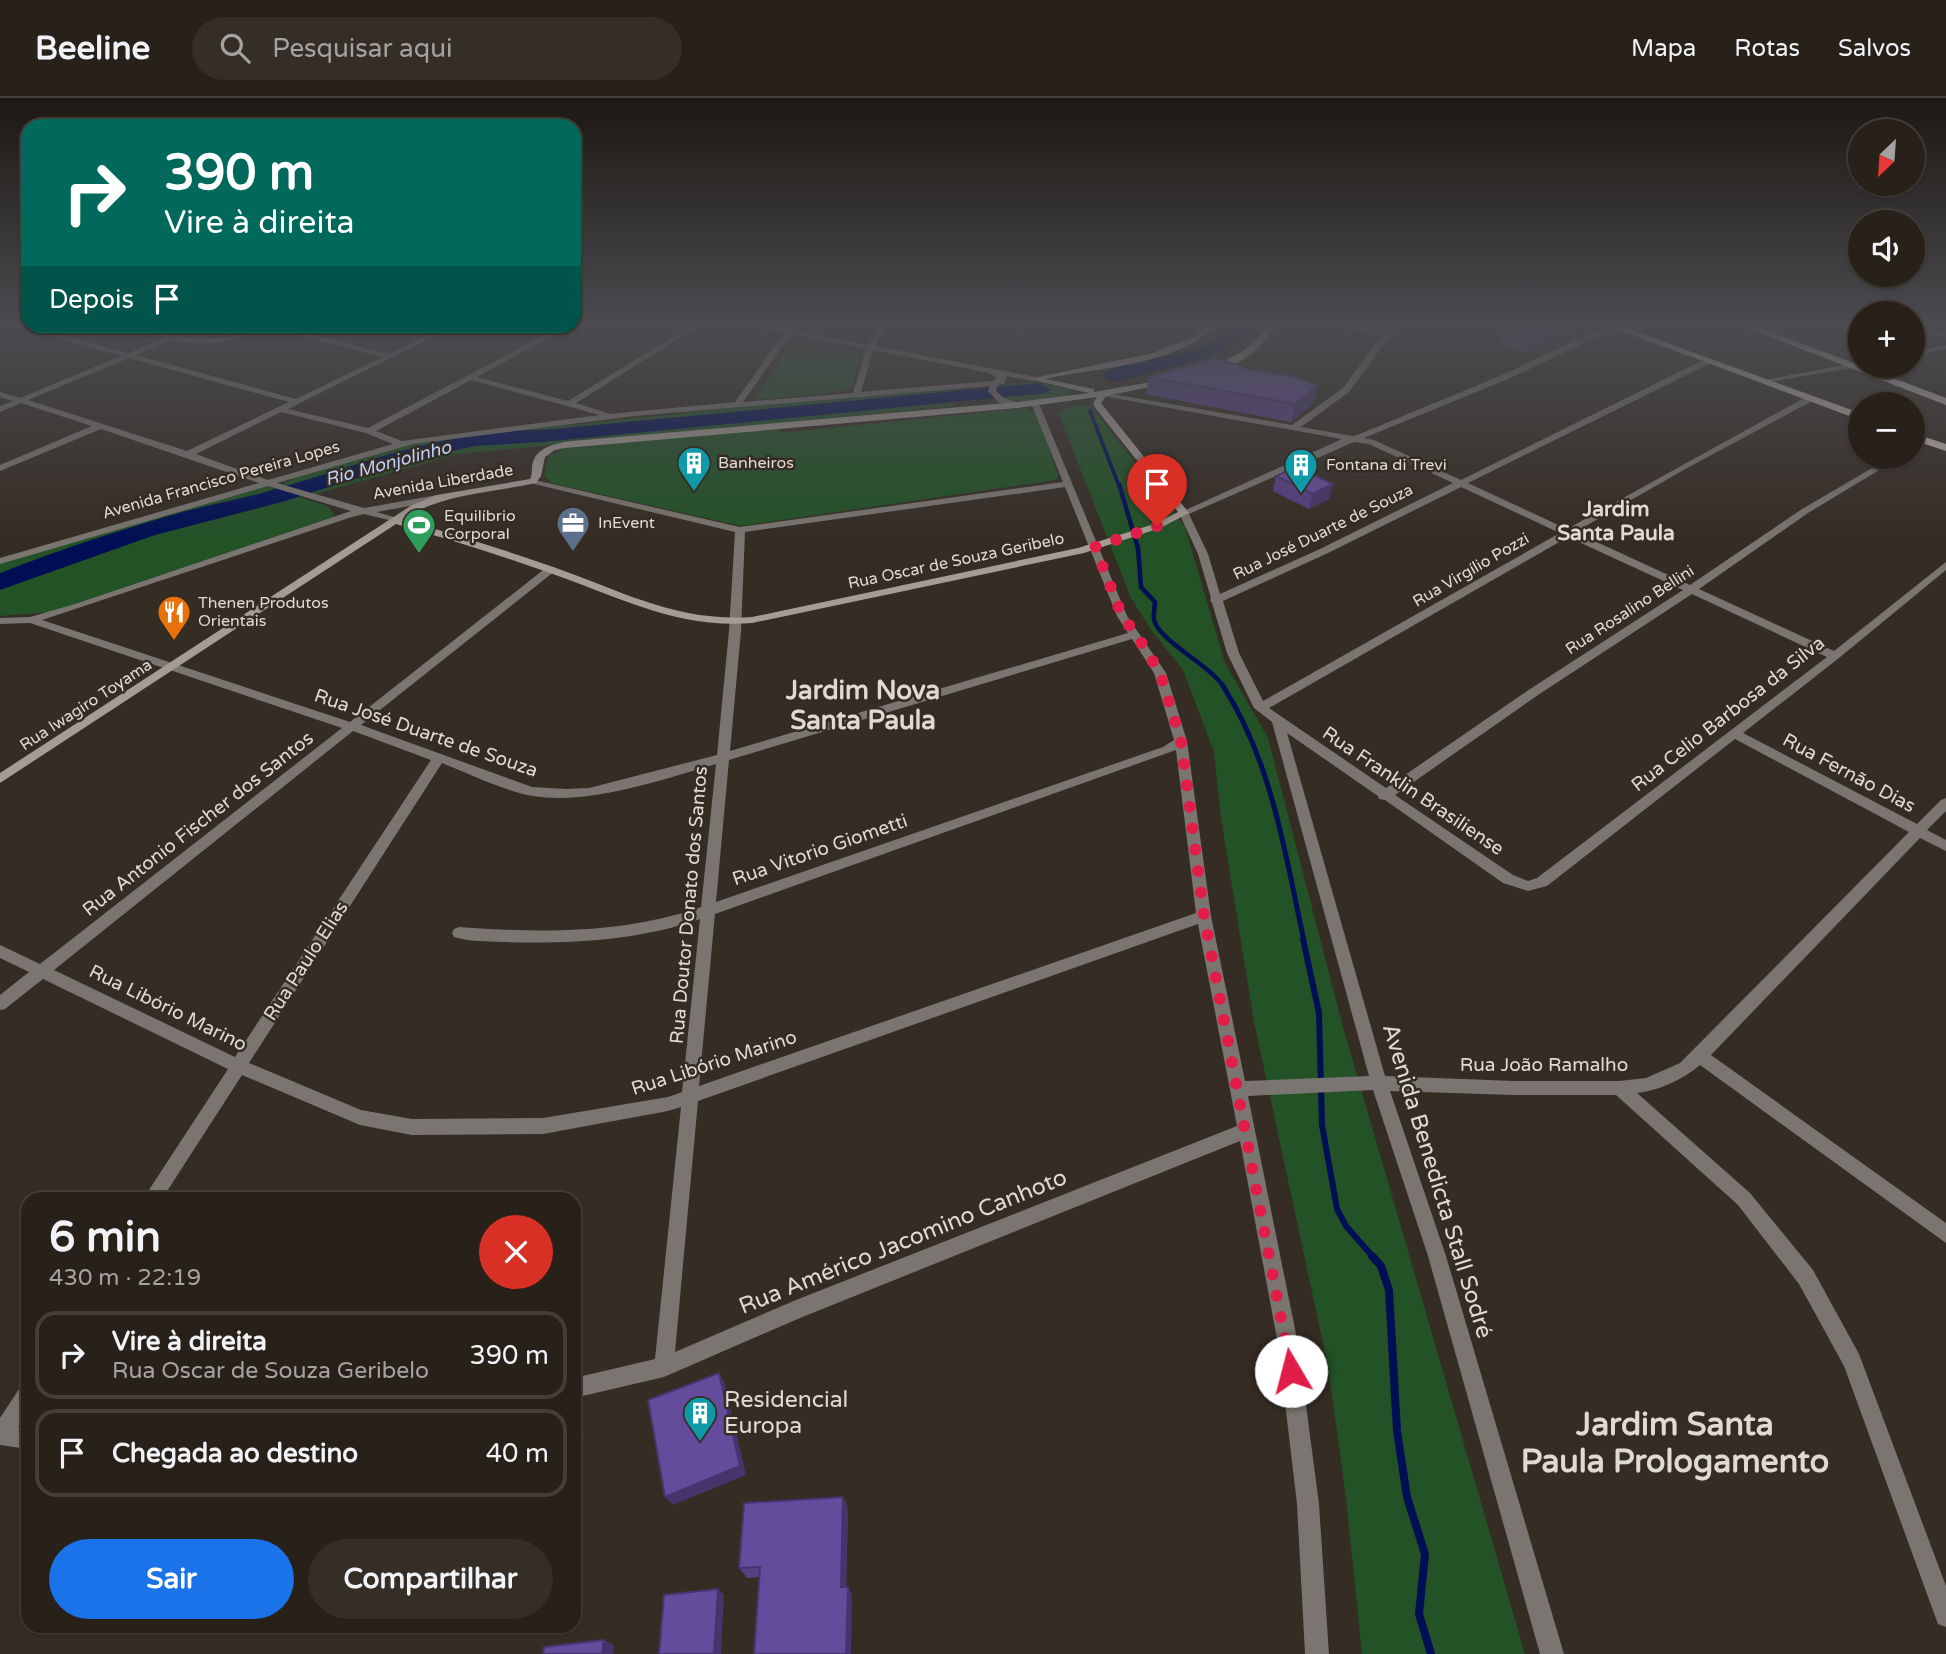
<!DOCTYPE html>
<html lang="pt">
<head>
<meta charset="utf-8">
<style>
  body { margin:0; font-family:"Varela Round",sans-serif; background:#342e27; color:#f1f3f6; height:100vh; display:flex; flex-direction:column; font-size:26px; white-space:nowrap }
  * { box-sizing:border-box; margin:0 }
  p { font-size:23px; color:#a5a3a2 }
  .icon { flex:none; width:38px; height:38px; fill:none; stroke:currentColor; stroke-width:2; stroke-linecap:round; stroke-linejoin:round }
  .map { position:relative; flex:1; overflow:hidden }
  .side { position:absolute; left:21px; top:1094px; width:560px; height:441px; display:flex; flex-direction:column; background:#28211a; border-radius:21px; box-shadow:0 2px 5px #0004,0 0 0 2px #443e39 }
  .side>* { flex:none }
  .top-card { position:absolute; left:21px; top:21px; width:560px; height:214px; border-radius:21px; box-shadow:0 2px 5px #0004,0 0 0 2px #443e39; background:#00695c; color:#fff; overflow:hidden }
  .needle { width:46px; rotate:205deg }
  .controls { position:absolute; left:1848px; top:21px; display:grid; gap:14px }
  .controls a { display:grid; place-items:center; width:77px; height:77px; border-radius:50%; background:#28211a; box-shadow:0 2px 5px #0004,0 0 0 2px #443e39; font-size:35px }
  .pin { position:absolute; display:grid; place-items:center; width:60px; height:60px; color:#fff; margin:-72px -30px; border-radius:50% 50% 50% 0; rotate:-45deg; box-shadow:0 0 7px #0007 }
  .pin .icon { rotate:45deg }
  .me { position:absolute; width:77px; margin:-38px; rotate:352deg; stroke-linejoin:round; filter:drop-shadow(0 0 5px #0008) }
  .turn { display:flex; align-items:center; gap:24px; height:147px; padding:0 28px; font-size:32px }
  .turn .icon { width:91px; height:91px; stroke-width:2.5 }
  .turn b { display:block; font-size:49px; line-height:60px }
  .then { display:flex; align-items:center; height:66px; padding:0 28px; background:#0003; gap:14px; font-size:26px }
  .round { display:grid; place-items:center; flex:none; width:74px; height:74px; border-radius:37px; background:#342e27 }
  .headline { display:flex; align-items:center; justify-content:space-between; height:119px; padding:0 28px }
  h1 { font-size:42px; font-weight:800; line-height:52px }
  .cta { display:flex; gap:14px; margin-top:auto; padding:14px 28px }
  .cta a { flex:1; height:80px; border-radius:42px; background:#1a73e8; color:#fff; font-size:28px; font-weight:800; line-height:80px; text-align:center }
  .cta a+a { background:#342e27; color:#f1f3f6 }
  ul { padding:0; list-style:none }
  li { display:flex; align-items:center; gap:21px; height:88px; margin:0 14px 10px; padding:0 14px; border:4px solid #443e39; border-radius:21px }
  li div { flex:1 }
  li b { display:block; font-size:26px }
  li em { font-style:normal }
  header { display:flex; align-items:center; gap:42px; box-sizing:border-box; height:98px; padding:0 35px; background:#28211a; border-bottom:2px solid #443e39 }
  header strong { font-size:33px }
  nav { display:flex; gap:38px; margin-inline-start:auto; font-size:24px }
  .search { width:490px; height:63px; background:#342e27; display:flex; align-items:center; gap:18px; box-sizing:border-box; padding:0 24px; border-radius:38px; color:#a5a3a2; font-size:26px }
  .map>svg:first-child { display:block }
  .green { fill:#225226 }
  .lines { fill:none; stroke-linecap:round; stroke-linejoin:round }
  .stream-far4 { stroke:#000f55; stroke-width:3.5 }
  .stream-far3 { stroke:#000f55; stroke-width:4.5 }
  .stream-far2 { stroke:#000f55; stroke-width:5 }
  .stream-far1 { stroke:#000f55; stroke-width:6 }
  .stream { stroke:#000f55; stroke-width:8 }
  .river { fill:#000f55; fill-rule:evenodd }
  .street { fill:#7a7570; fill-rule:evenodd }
  .secondary { fill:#a59d95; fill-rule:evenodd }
  .primary { fill:#c6bbb2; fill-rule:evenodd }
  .wall { fill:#564086 }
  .shaded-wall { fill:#46346d }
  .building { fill:#644b9c; stroke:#46346d; stroke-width:2 }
  .route { stroke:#e11d48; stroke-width:12; stroke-dasharray:0 21.6 }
  .labels { text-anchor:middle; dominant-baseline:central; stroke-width:5; stroke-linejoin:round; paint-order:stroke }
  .far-poi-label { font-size:16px; fill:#e0dad4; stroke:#352c23; text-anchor:start }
  .far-street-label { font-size:16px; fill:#e0dad4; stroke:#352c23 }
  .far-water-label { font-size:18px; font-style:italic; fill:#bbd0fa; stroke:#352c23 }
  .street-label { font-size:19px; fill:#e0dad4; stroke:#352c23 }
  .far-district-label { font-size:21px; font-weight:bold; fill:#e0dad4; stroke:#352c23 }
  .near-street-label { font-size:23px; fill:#e0dad4; stroke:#352c23 }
  .near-poi-label { font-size:23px; fill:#e0dad4; stroke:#352c23; text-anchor:start }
  .district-label { font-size:26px; font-weight:bold; fill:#e0dad4; stroke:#352c23 }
  .near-district-label { font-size:32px; font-weight:bold; fill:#e0dad4; stroke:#352c23 }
</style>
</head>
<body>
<header>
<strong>Beeline</strong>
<div class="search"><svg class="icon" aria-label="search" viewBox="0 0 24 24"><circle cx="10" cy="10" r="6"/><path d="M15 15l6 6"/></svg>Pesquisar aqui</div>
<nav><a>Mapa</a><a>Rotas</a><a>Salvos</a></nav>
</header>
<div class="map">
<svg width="1946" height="1556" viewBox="0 0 1946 1556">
  <rect width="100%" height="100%" fill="#352c23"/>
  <path class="green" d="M165,228H266C245,236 179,251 165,228Z
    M790,249L860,255L852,290L823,296L754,301Z
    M1030,284L1069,290L1071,294L1067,297C1047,300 1018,308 1000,297V290L1008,286Z
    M950,291L955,308L458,356L315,396L282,387L297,378L406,347L456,339L731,310Z
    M1074,307L1091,308L1185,429L1225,565L1268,640L1343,929L1525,1556H1362L1346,1400L1328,1268L1254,924L1221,720L1214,654L1183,572L1151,532L1131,500L1058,314Z
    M1026,310L1037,316L1058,377L1056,382L741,428L564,388L552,385L544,378L548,358L567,349L779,330V335Z
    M265,388L327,408L334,416L333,419L52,514L0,518V464Z"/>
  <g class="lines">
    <path class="stream-far4" d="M1090,313L1119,388"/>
    <path class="stream-far3" d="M1119,386L1138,450L1141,489L1155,504C1155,509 1153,516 1154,521C1157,542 1209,566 1224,589"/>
    <path class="stream-far2" d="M1223,588C1272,664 1285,755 1304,843"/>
    <path class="stream-far1" d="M1303,841L1319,915L1322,1027L1337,1111L1346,1128L1374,1160"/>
    <path class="stream" d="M1372,1158L1381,1168L1389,1192L1397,1333L1407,1399L1425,1456L1419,1516L1431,1556"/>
    <path class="river" d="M1234,226H1252L1237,244L1207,260L1113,284L1103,278C1117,261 1171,259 1193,252C1209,247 1222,238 1234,226Z
      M1040,285L1050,291L1047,295L542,344L475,348L414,362L282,404L155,437L0,492V475C61,451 123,431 186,413C214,406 242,401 269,393C360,367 446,331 542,332Z"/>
    <path class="street" d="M10,226H20L128,255L165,240L156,237L153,228H159L162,234C188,243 214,242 241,236C255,233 266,228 280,228L389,256L447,228H455L288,311L368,330L561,228H570L477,279L568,303L694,226H702L576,305L610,316L735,304L784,235L746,226H759L868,247L882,226H888L875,248L1036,279L1037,281L1033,283L1006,278L1007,280L1004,286L998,287L996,293L1004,300L1020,305V309L1017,310L998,304L988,293L990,288L635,318L413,346L277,385L364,410L437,397L442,400L437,403L377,414L397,420V424L364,416L352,419L42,522L350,624L547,469H555V473L361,627L532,689L566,691L589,690L717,657L729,533L735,434L530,385V381L740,429L1063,384L1031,305L1038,303L1127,518L1166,575L1187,643L1211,818L1245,983L1369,978L1272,624L1254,610L1227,555L1212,505L1210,502L1211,500L1198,456L1179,415L1342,341L1103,298H1100V294L1292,327L1343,290L1382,237L1333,228L1330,226H1343L1386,233L1396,226H1403L1390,238L1349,294L1301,329L1353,338L1362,335L1502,277L1610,226H1616V230L1508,281L1364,340L1374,342L1461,382L1705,261H1711V265L1468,385L1567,431L1806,299H1812V303L1689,369L1575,434L1690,487L1802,411L1891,359H1901L1808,415L1699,491L1834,553L1946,464V472L1839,560L1743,635L1917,726L1941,702L1946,700V713L1927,732L1946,742V753L1920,740L1711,957L1946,1125V1145L1700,967C1684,981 1658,993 1637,995L1750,1095L1813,1172L1859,1256L1946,1488V1529L1938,1526L1935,1518L1844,1268L1799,1186L1738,1107L1616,997H1514L1390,993L1446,1158L1564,1556H1540L1428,1158L1373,992L1248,998L1298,1246L1319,1406L1329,1556H1305L1297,1406L1278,1246L1240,1043L800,1220L664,1279L574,1300V1280L655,1261L681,1009L668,1013L543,1036L412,1037L360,1027L242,977L162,1101H143L228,971L43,881L5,911L0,912V897L29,874L0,860V847L40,866L342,630L30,525L0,526V520L30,519L75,506L351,413L268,388L0,466V460L259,385L101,331L0,373V367L92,328L21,305L0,314V308L13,303L0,299V294L20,300L121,258ZM274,231L382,259L296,301L136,257L172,242L187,245H217ZM791,236L866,251L853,295L743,304ZM873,252L989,275L997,280L993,283L861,294ZM129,260L289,304L187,353L28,302ZM471,282L600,317L402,343L376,333ZM281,314L366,335L393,346L268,382L196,356ZM1354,344L1369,346L1453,385L1320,451L1220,496L1208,456L1189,416ZM1065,389L1117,518L1128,535L730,653L741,533L745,434ZM1461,389L1560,435L1263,603L1239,555L1223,503L1328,455ZM1568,439L1683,492L1530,591L1386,690L1269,610ZM1692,496L1827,559L1537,780L1528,783L1513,777L1395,697L1538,597ZM1132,541L1154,575L1174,642L1163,649L716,804L729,662ZM353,633L431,662L235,959L54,872ZM1287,635L1378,698L1379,701L1385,702L1503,785L1528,793L1547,788L1735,641L1909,734L1680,965L1646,980L1619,983H1514L1385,978ZM1176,652L1196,815L699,988L715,816ZM442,665C467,675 507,694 533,698C590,707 661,682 716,666L701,809C624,836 539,835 459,829L454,831L452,835L454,839C469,844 487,843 502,844C568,846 638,843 700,821L682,994L668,999L543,1020L412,1021L361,1012L249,965ZM1198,826L1237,1028L796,1202L675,1254L698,1003Z
      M1649,226H1665L1623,234L1619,232Z
      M1913,227L1946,236V240L1913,231Z
      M1946,247V251L1913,258V254Z
      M1860,264V268H1863L1764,285L1760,283Z
      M1922,341L1929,343L1913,352V346Z
      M28,1285V1313L18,1329L28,1331V1351L0,1347V1320L21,1288Z"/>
    <path class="secondary" d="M1210,226H1218C1177,268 1099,269 1045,281L1094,291V294L1168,281V285L1106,298L1101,305L1189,415L1160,430L1084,455L752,525C677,531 619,499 550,475C500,457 448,441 396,426L0,685V675L412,407L437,397L530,381C533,375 531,370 533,364C538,348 558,345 572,343L1017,304L1089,295L1029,281L1153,255L1197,237ZM1097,299L1093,305L1096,311L1178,414L1154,426L1078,450L752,519C677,524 624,494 556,470C506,452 454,437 403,421C443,395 491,395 536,385L541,378L545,359L555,352L565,350L1017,310Z
      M1269,226H1276C1262,250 1238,272 1208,272V268C1235,260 1253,250 1269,226Z"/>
    <path class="primary" d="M1603,226H1615L1860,315V322Z
      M1737,226H1750L1946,300V307Z
      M1913,335L1946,346V353L1913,342Z"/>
  </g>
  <path class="wall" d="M1507,226H1586L1524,255L1500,247Z
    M1149,279L1314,305L1291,324L1146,296Z
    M1276,378L1329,401L1309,411L1273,393Z
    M843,1399L848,1410L846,1489H848L852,1498L759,1479L747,1480L739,1470Z"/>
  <path class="shaded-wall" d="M1535,226H1586L1524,255Z
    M1318,287L1314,305L1291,324L1295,306Z
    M1333,386L1329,401L1309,411L1313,396Z
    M719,1275L725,1286L746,1377L673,1407L665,1399Z
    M574,1329L584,1339L574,1400Z
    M843,1399L848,1410L846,1498L841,1489Z
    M848,1489L852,1498L851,1556H846Z
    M718,1491L724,1497L721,1556H714Z
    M604,1542L614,1547L613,1556H602Z"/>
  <path class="building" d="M1217,260L1247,271L1290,278L1318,287L1295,306L1149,279Z
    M1296,369L1333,386L1313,396L1276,378Z
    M719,1275L740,1368L665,1399L648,1302Z
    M843,1399L841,1489H848L846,1556H754L760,1469L739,1470L744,1405Z
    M718,1491L714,1556H659L664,1497Z
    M604,1542L602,1556H543L544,1549Z"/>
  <linearGradient id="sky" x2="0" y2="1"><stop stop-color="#1d1813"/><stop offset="0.51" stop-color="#4b4b50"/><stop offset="1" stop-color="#4b4b50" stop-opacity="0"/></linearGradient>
  <rect width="1946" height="443" fill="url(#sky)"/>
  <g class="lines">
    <path class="route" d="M1157,428L1095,449L1122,518L1136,536L1160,575L1181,643L1204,818L1291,1273"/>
  </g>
  <defs>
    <symbol id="building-pin" viewBox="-11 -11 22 30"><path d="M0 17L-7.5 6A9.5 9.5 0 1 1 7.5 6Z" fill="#0f9aa8" stroke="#352c23"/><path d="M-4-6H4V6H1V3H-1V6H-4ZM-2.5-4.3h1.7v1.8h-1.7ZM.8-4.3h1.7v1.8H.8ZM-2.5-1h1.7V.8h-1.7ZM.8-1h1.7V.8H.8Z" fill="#fff"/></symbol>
    <symbol id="office-pin" viewBox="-11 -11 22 30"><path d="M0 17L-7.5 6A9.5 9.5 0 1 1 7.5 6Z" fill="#5c6f8a" stroke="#352c23"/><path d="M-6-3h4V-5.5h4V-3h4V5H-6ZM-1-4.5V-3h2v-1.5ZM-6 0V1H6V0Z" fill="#fff"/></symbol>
    <symbol id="stadium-pin" viewBox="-11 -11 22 30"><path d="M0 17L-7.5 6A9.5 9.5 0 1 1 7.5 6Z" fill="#2e9e5b" stroke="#352c23"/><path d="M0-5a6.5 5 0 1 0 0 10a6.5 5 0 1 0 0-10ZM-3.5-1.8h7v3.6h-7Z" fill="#fff"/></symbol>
    <symbol id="restaurant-pin" viewBox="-11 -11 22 30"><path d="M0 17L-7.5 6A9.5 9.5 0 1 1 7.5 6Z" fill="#e8710a" stroke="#352c23"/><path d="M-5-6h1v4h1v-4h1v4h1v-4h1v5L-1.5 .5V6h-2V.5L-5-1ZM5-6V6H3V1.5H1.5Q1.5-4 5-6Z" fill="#fff"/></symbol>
  </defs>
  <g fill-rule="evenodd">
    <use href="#building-pin" x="675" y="346" width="38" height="52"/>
    <use href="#building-pin" x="1282" y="348" width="38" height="52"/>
    <use href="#office-pin" x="554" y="406" width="38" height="52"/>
    <use href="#stadium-pin" x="400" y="408" width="38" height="52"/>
    <use href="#restaurant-pin" x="155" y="495" width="38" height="52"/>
    <use href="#building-pin" x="681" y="1296" width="38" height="52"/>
  </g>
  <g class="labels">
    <g class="far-poi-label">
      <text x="718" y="365">Banheiros</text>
      <text x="1326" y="367">Fontana di Trevi</text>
      <text x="444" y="418">Equilíbrio<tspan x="444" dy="18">Corporal</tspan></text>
      <text x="598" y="425">InEvent</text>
      <text x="198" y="505">Thenen Produtos<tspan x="198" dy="18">Orientais</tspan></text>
    </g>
    <g class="far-street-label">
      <text transform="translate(221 382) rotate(-16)">Avenida Francisco Pereira Lopes</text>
      <text transform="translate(443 384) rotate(-10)">Avenida Liberdade</text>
      <text transform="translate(1323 434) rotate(-26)">Rua José Duarte de Souza</text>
      <text transform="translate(956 463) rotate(-12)">Rua Oscar de Souza Geribelo</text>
      <text transform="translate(1471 472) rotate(-30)">Rua Virgílio Pozzi</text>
      <text transform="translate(1630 512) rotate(-33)">Rua Rosalino Bellini</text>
      <text transform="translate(86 607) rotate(-33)">Rua Iwagiro Toyama</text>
    </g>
    <g class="far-water-label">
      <text transform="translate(388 365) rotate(-15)">Rio Monjolinho</text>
    </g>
    <g class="street-label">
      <text transform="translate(1728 616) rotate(-38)">Rua Celio Barbosa da Silva</text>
      <text transform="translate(426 635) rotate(19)">Rua José Duarte de Souza</text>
      <text transform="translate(1849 675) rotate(28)">Rua Fernão Dias</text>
      <text transform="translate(1413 693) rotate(34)">Rua Franklin Brasiliense</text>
      <text transform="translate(198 726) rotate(-38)">Rua Antonio Fischer dos Santos</text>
      <text transform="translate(820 752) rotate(-19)">Rua Vitorio Giometti</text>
      <text transform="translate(689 807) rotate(-85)">Rua Doutor Donato dos Santos</text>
      <text transform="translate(306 863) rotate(-57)">Rua Paulo Elias</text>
      <text transform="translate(168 910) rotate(26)">Rua Libório Marino</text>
      <text transform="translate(714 965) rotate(-18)">Rua Libório Marino</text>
      <text x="1544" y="967">Rua João Ramalho</text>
    </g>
    <g class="far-district-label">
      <text x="1616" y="411">Jardim<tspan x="1616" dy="24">Santa Paula</tspan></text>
    </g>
    <g class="near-street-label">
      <text transform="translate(1437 1083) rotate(73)">Avenida Benedicta Stall Sodré</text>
      <text transform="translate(903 1144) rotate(-22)">Rua Américo Jacomino Canhoto</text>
    </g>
    <g class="near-poi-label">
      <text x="724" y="1302">Residencial<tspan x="724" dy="26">Europa</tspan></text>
    </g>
    <g class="district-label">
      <text x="863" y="592">Jardim Nova<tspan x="863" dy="30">Santa Paula</tspan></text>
    </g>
    <g class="near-district-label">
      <text x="1675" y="1327">Jardim Santa<tspan x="1675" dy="37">Paula Prologamento</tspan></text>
    </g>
  </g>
</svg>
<div class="controls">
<a><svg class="needle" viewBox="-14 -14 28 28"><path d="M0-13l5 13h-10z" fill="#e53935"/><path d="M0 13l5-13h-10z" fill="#a5a3a2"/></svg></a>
<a><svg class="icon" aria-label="sound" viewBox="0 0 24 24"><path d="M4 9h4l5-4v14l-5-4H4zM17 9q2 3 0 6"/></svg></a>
<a>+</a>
<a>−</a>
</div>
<div class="pin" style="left:1157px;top:428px;background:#d93025"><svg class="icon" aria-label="arrive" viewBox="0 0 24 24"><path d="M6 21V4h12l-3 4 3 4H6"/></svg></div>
<svg class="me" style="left:1291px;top:1273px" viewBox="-20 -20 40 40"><circle r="19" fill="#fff"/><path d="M0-13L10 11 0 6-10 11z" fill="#e11d48"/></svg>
<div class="top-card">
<div class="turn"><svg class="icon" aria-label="right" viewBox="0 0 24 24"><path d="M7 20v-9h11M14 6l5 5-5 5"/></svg><div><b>390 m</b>Vire à direita</div></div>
<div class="then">Depois<svg class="icon" aria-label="arrive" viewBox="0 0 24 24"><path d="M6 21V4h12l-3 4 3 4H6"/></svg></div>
</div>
<section class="side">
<div class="headline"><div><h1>6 min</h1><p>430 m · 22:19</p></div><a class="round" style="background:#d93025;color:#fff"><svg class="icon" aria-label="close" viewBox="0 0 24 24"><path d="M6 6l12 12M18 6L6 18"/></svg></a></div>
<ul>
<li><svg class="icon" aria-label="right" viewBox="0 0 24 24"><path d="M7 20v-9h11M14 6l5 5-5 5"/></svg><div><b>Vire à direita</b><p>Rua Oscar de Souza Geribelo</p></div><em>390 m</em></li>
<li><svg class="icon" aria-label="arrive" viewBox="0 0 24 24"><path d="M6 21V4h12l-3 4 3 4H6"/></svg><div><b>Chegada ao destino</b></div><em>40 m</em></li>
</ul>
<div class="cta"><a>Sair</a><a>Compartilhar</a></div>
</section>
</div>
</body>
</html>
